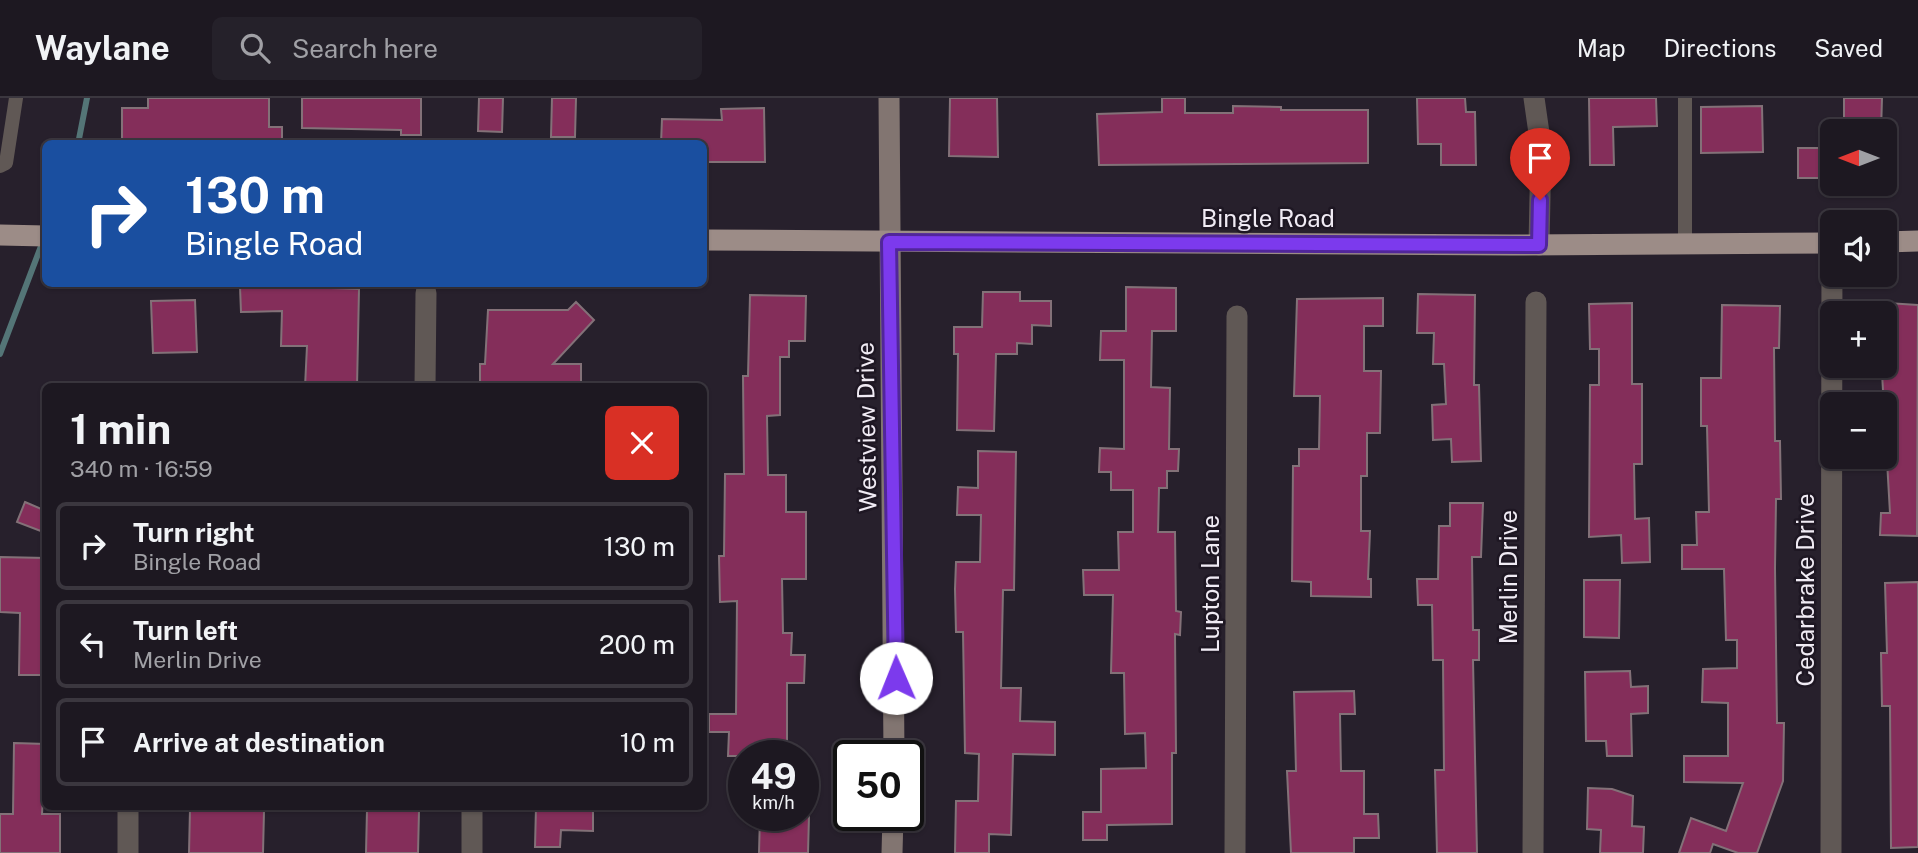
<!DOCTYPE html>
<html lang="en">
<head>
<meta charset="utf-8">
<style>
  body { margin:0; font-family:"Public Sans",sans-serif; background:#25212a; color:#f1f3f6; height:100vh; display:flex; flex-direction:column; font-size:26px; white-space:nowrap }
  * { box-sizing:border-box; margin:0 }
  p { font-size:23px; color:#a0a0a5 }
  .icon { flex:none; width:38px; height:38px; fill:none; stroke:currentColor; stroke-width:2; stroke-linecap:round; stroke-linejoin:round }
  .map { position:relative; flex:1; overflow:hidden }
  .side { position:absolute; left:42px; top:285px; width:665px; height:427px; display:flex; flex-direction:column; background:#1d1821; border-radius:10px; box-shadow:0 2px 5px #0004,0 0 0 2px #3b373f }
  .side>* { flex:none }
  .banner { position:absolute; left:42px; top:42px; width:665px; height:147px; border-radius:10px; box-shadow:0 2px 5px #0004,0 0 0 2px #3b373f; background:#1a4fa0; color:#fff; overflow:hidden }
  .needle { width:46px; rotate:270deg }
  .buttons { position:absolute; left:1820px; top:21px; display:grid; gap:14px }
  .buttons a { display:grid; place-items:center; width:77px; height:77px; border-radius:10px; background:#1d1821; box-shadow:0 2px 5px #0004,0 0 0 2px #3b373f; font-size:35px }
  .speed { position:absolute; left:728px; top:642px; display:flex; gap:14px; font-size:35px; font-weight:700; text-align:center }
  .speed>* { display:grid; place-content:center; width:91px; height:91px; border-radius:50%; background:#1d1821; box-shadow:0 2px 5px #0004,0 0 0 2px #3b373f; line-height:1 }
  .speed small { font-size:18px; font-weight:400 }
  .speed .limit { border:4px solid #111; border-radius:10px; background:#fff; color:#111 }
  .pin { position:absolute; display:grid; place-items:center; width:60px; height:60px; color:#fff; margin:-72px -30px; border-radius:50% 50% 50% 0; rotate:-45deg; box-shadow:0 0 7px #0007 }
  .pin .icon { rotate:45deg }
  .me { position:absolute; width:77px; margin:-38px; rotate:359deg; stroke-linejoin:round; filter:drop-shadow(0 0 5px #0008) }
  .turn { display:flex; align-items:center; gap:24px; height:147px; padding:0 28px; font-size:32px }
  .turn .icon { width:91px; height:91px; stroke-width:2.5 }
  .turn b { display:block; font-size:49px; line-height:60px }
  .round { display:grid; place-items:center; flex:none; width:74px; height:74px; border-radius:10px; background:#25212a }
  .head { display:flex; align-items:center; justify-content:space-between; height:119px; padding:0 28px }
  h1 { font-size:42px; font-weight:700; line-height:52px }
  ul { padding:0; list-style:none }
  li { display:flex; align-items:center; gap:21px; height:88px; margin:0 14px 10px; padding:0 14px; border:4px solid #3b373f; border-radius:10px }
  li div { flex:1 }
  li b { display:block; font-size:26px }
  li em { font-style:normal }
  header { display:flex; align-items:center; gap:42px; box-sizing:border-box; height:98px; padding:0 35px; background:#1d1821; border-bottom:2px solid #3b373f }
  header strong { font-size:33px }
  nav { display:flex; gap:38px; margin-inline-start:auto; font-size:24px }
  .search { width:490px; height:63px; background:#25212a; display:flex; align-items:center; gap:18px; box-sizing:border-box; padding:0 24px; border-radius:10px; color:#a0a0a5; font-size:26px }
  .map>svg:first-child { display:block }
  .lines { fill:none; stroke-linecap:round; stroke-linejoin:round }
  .stream { stroke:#547577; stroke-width:6 }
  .building { fill:#842e5a; stroke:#837178; stroke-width:2 }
  .lane { stroke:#605855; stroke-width:14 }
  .street { stroke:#605855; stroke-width:21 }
  .secondary { stroke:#827571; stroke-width:21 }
  .primary { stroke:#9c8c87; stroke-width:21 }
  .route-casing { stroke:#51269a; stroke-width:18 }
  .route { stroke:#7c3aed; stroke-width:12 }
  .labels { text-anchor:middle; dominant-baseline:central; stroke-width:5; stroke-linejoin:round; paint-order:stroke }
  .street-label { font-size:24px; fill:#f0ebf4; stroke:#1e1723 }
</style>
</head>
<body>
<header>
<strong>Waylane</strong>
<div class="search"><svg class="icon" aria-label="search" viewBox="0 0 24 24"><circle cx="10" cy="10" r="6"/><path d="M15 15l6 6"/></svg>Search here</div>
<nav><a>Map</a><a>Directions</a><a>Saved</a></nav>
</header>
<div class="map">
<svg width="1918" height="755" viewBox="0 0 1918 755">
  <rect width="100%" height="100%" fill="#27202c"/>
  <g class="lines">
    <path class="stream" d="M78,46L87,0
      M0,256L43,143"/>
  </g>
  <path class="building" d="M148,0H269V29H282V46H122V10H148Z
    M302,0H421V37H401V32L302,30Z
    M479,0H503L502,34L478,33Z
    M552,0H576L575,39H551Z
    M950,0H997L998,59L949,58Z
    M1162,0H1185V15H1233V8L1281,9V12H1368V65L1099,67L1097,16L1162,14Z
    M1417,0H1465L1466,14H1475L1476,67H1441V46H1418Z
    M1589,0H1656L1657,28L1613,29L1614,67H1590Z
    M1844,0H1882L1881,33H1844Z
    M1762,8L1763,54L1701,55V9Z
    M764,10L765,64H704V46H661L662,21L722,22L721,11Z
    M1798,50H1832V80H1798Z
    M275,188L359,191L357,289H305L307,248H281L282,213L241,214L240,189Z
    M1126,189L1176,190V233H1152L1151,289L1170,290L1169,351H1179L1178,373H1167V390H1159L1158,434H1175L1176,513L1181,514L1180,537L1175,536L1176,655H1172V726L1107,727V742H1083V714H1101V671L1146,670L1145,635L1125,636L1124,575H1111L1113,497H1084L1083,472H1119L1118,434H1133V392H1111V374H1099L1100,350L1124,351V262H1100L1101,233H1126Z
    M983,194H1020V203H1051V228L1032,227V246L1017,245V256H996L994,333L957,332L958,256H954V229H982Z
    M1418,196L1475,197L1474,287H1479L1481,363L1452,364L1451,341L1433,342L1432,307L1446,306L1444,266H1433L1434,235H1417Z
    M750,197L806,198L805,243H789V259H780V317L767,318L768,377H786V414H806V481H782L783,535H792L791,557H805L804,585H787V658H728L729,634H709V616H736L737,503L720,504L719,458H724L725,376H744L743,278H748Z
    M1383,200V228H1364V273H1381L1380,335H1367V378H1361V433H1370L1368,481H1371V499L1311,498V484L1292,483L1293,368H1299V351H1319L1320,298H1294L1297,201Z
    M195,202L197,254L153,255L151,203Z
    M576,204L594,222L553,266H581V288L480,289V266H485L488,212H568Z
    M1632,205V286H1642V366H1634L1635,421L1649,420L1650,464L1622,465L1621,437L1589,439L1590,287H1599V251H1590L1589,206Z
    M1887,205L1918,207L1917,438L1880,437L1881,415H1890L1882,275H1884Z
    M1722,207L1780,208L1779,250H1774L1775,343H1780L1781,401H1776L1775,470L1777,625H1784L1783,683L1757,755H1738L1713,746L1710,755H1679L1691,720L1726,733L1743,685L1684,684V658H1728V605L1702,604L1703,571L1737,570V542H1726L1724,471H1682V447H1697L1696,414H1709L1707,328H1701V280H1721Z
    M978,353L1016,354L1014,492H1003L1001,590H1021L1020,623L1055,624V657L1013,656L1011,737L989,736V755H955L956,703H978L979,656L965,655L963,534H956L955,491L956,464H980L981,417H957L958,389L978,390Z
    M25,404L46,413V435L17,424Z
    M1450,405H1483L1481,459H1472L1473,532H1479V562H1473L1477,755H1437L1435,672H1444L1443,562H1433L1432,507H1418L1417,481H1438L1439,428H1450Z
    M0,459L46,460V577H19L20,515L0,514Z
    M1584,482H1620L1619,540L1584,539Z
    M1918,484V749L1891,750L1890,608H1882L1881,555H1887L1885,485Z
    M1630,573L1631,589L1648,588V615L1631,616L1632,658H1607L1606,643H1586L1585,574Z
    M1354,593L1355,616H1340L1341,673H1364V716H1378L1379,740H1354V755H1291L1287,673H1296L1294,594Z
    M14,645L46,646L42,716H60V755H0V716H13Z
    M1588,690L1612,691L1633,698L1632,728L1644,729L1643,755H1600L1601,732L1587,731Z
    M536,709H593V733L561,732L560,749H535Z
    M190,711L264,713L263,755H189Z
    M367,712L419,713L418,755H366Z
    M760,718H809L808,755H759Z"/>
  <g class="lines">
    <path class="lane" d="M1685,0V146
      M0,68L6,65L16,0"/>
    <path class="street" d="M1534,0L1541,49L1539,147
      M425,289L426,195
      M472,709V755
      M128,755V709
      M1235,755L1237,218
      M1533,755L1536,204
      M1831,755L1832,145"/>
    <path class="secondary" d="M889,0L894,658
      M892,755L893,718"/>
    <path class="primary" d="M0,137L46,138
      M704,142L1510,147L1832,145
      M1885,144L1918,143"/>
  </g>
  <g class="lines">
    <defs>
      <path id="route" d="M896,580L889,144L1539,147L1540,102"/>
    </defs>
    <use href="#route" class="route-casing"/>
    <use href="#route" class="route"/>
  </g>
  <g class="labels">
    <g class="street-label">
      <text x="1268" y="120">Bingle Road</text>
      <text transform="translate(866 329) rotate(-91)">Westview Drive</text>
      <text transform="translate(1508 479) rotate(-90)">Merlin Drive</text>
      <text transform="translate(1210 486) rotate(-90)">Lupton Lane</text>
      <text transform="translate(1805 492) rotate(-90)">Cedarbrake Drive</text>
    </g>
  </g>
</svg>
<div class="buttons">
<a><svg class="needle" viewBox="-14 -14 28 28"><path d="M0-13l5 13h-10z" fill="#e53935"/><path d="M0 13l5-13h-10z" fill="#a0a0a5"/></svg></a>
<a><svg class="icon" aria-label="sound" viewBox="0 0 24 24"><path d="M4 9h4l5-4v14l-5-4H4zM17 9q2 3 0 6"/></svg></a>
<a>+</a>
<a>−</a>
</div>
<div class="speed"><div>49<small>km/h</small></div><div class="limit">50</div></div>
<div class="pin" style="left:1540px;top:102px;background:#d93025"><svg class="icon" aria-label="arrive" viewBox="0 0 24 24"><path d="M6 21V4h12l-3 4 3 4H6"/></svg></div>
<svg class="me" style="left:896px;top:580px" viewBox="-20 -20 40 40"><circle r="19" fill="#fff"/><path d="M0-13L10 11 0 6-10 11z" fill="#7c3aed"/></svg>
<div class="banner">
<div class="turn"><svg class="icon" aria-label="right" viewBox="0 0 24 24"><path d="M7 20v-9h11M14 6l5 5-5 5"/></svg><div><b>130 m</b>Bingle Road</div></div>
</div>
<section class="side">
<div class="head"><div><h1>1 min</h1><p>340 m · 16:59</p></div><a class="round" style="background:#d93025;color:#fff"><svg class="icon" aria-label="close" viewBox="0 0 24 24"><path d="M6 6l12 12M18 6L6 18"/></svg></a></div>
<ul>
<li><svg class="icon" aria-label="right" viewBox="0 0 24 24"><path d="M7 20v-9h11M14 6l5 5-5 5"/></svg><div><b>Turn right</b><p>Bingle Road</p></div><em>130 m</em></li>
<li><svg class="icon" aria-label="left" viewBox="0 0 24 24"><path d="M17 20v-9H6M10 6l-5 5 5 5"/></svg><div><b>Turn left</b><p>Merlin Drive</p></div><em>200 m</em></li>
<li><svg class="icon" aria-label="arrive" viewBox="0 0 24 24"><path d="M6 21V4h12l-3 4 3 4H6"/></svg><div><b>Arrive at destination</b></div><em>10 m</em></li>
</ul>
</section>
</div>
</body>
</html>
